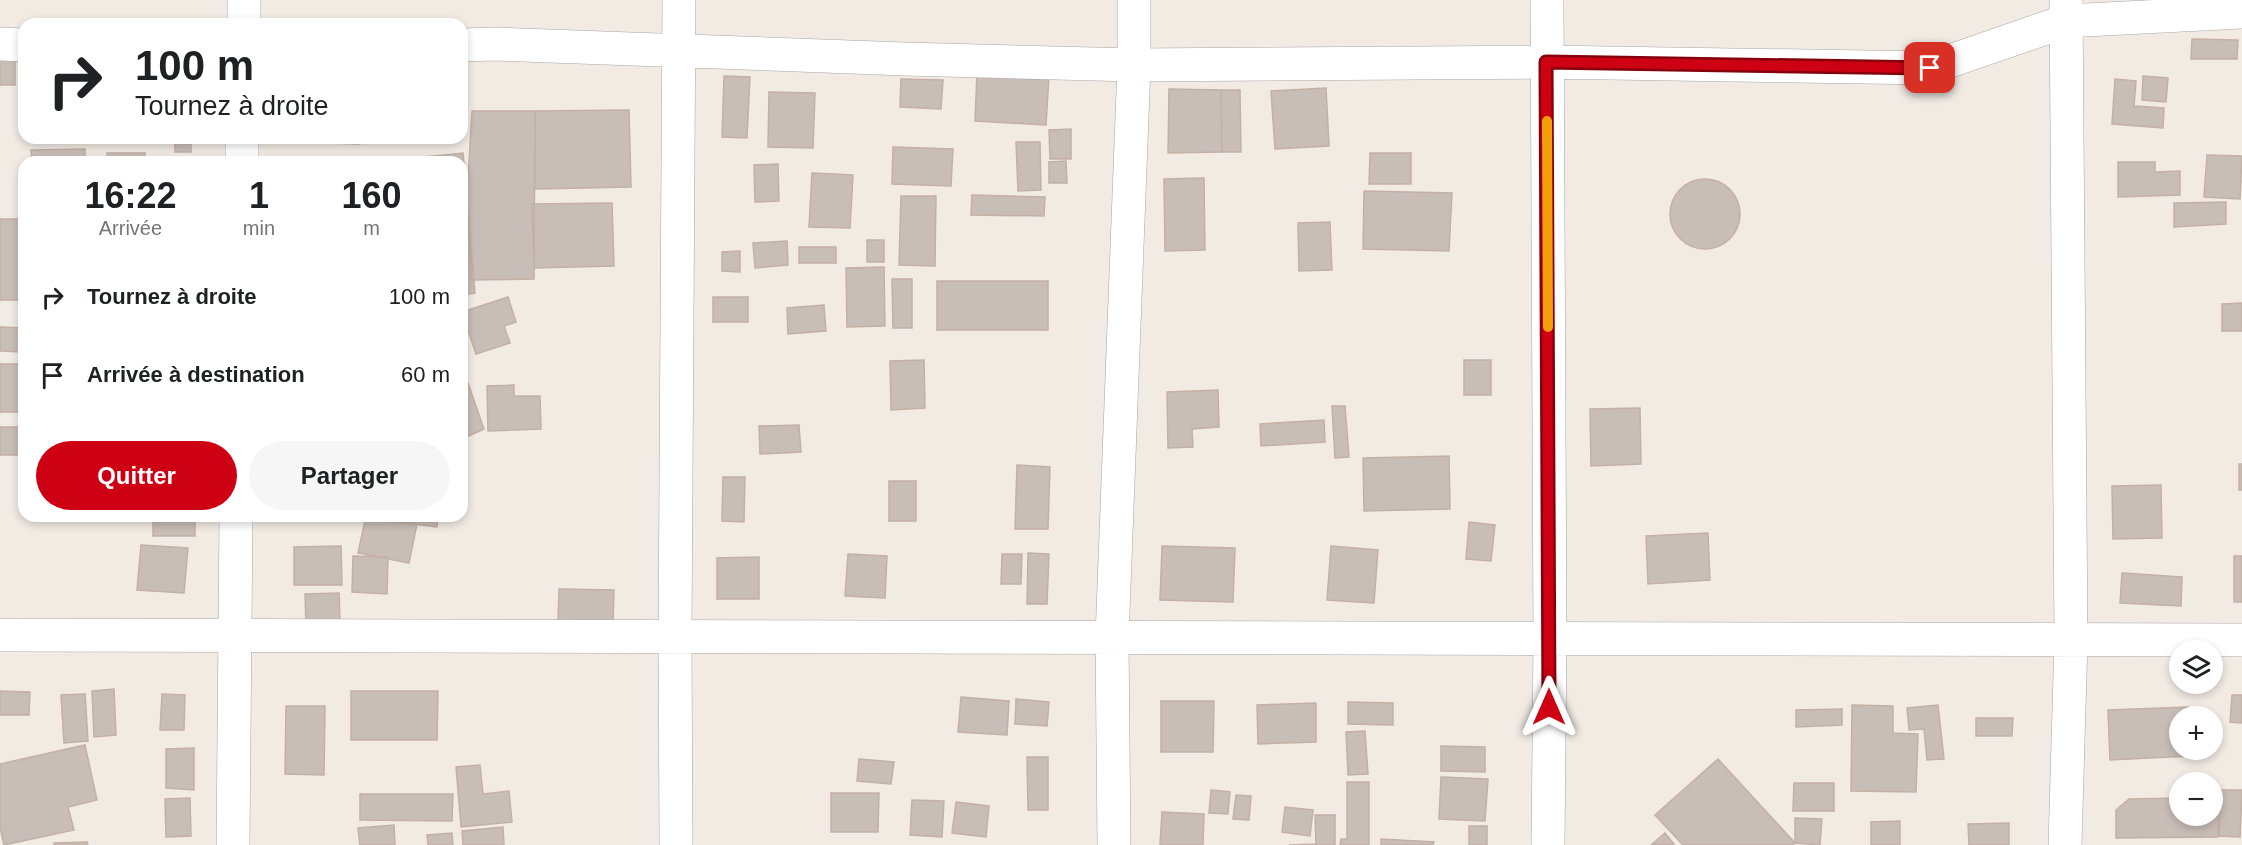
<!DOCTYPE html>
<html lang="fr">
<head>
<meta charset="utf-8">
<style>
  body { margin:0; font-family:Arial,sans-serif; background:#f6f6f6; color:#202124; height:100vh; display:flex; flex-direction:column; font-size:22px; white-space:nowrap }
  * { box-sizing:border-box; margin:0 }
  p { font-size:20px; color:#757577 }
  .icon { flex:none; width:33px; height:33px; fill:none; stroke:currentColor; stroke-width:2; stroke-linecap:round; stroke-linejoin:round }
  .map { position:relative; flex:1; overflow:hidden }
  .details { position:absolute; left:18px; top:156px; width:450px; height:366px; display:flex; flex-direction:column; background:#fff; border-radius:18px; box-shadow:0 3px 9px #0003 }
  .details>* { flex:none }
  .guide { position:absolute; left:18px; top:18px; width:450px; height:126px; border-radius:18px; box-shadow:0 3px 9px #0003; background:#fff; color:#202124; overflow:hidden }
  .fabs { position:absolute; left:2169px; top:640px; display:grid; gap:12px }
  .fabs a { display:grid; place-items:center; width:54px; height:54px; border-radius:50%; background:#fff; box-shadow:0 3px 9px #0003; font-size:30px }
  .pin { position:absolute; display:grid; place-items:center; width:51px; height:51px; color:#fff; margin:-26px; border-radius:12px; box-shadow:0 3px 9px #0006 }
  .me { position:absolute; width:66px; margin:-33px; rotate:0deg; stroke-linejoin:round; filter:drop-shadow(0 0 4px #0008) }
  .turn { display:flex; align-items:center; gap:21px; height:126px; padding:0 18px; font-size:27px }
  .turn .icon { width:78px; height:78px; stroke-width:2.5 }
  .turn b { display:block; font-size:42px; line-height:51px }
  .eta { display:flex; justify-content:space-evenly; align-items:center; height:102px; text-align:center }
  .eta b { font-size:36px; font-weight:700; line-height:42px }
  .primary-button { display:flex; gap:12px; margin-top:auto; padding:12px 18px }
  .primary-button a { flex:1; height:69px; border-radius:36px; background:#ce0013; color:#fff; font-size:24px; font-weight:700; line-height:69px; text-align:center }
  .primary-button a+a { background:#f6f6f6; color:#202124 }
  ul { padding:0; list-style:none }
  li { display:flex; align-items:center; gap:18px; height:78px; padding:0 18px }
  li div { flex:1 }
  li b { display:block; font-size:22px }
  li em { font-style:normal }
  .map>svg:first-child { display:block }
  .building { fill:#c9bdb7; stroke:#c4b0a5; stroke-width:1.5 }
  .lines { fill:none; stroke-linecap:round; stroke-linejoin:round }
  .minor-casing { stroke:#a6a6a6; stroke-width:34 }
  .minor { stroke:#fff; stroke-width:33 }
  .route-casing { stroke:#86000c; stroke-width:15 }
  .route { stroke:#ce0013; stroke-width:10 }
  .slow { stroke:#f59e0b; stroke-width:10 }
</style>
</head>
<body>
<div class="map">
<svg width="2242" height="845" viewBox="0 0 2242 845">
  <rect width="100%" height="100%" fill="#f1ebe4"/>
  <path class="building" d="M2192,39L2238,40L2237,59H2191Z
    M15,57V85H0V58Z
    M977,72L1049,76L1046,125L975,121Z
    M724,76L750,77L747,138L722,137Z
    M2143,76L2168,78L2166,102L2142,100Z
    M901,79L943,80L941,109L900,107Z
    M2115,79L2136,81L2134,106L2164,108L2163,128L2112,124Z
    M1326,88L1329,146L1275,149L1271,91Z
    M1169,89L1221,90L1222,152L1168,153Z
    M1221,90H1240L1241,152H1222Z
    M769,92L815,93L813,148L768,147Z
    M629,110L631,187L535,189V111Z
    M472,111H535L534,279L471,280L467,196Z
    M1071,129V159H1050L1049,130Z
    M175,138H191V152H175Z
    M334,138H361L360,144L334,143Z
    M1016,142H1040L1041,190L1018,191Z
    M893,147L953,149L951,186L892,184Z
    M85,149V162H32L31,150Z
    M107,153H145V162H107Z
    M463,153L467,196H462V162H414V158Z
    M1370,153H1411V184H1369Z
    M2207,155L2242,156L2240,199L2204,197Z
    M1066,161L1067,183H1049V162Z
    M2118,162H2155V172L2180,171V195L2118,197Z
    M778,164L779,201L755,202L754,165Z
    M812,173L853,175L850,228L809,227Z
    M1204,178L1205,250L1165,251L1164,179Z
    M1670 214a35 35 0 1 1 70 0a35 35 0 1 1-70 0Z
    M1364,191L1452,193L1449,251L1363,249Z
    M972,195L1045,197L1044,216L971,215Z
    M467,196L472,262H462V197Z
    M901,196H936L935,266L899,265Z
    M2226,202V224L2174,227V203Z
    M612,203L614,266L534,268L532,204Z
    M0,219H21V300H0Z
    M1330,222L1332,270L1299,271L1298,223Z
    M867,240H884V262H867Z
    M787,241L788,265L755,268L753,243Z
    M799,247H836V263H799Z
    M740,251V272L722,271V252Z
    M462,262H472L475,293L462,295Z
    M884,267L885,326L847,327L846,268Z
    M892,279H912V328H893Z
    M937,281H1048V330H937Z
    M508,297L516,322L504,326L510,343L476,354L462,312Z
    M713,297H748V322H713Z
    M2242,303V331H2222V304Z
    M824,305L826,331L788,334L787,308Z
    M0,327L24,328L23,352L0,351Z
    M924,360L925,408L891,410L890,361Z
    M1464,360H1491V395H1464Z
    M0,364H21L19,412H0Z
    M468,383L484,429L462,439V385Z
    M514,385V396H540L541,429L488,431L487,386Z
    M1218,390L1219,427L1192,429L1193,447L1168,448L1167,392Z
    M1332,406H1345L1349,457L1335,458Z
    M1640,408L1641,464L1591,466L1590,409Z
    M1324,420L1325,442L1261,446L1260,424Z
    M799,425L801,452L760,454L759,426Z
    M0,427H24V455H0Z
    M1449,456L1450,509L1364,511L1363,458Z
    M2239,464H2242V490H2239Z
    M1017,465L1050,467L1048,529H1015Z
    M723,477H745L744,522L722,521Z
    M889,481H916V521H889Z
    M2161,485L2162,538L2113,539L2112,486Z
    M153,516H195V536H153Z
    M366,516L417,524L409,563L358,553Z
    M372,516H438L437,527L371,519Z
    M1469,522L1495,525L1491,561L1466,559Z
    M1708,533L1710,580L1648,584L1646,536Z
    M141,545L188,548L184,593L137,590Z
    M341,546L342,585H294V547Z
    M1162,546L1235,548L1233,602L1160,600Z
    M1331,546L1378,550L1374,603L1327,600Z
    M1028,553L1049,554L1047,604H1027Z
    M848,554L887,556L885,598L845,596Z
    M1002,554H1022L1021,584H1001Z
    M353,556L388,557L387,594L352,592Z
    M2234,556H2242V602H2234Z
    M759,557V599H717V558Z
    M2122,573L2182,577L2181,606L2120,603Z
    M559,589L614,590L613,623L558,622Z
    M339,593L340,623L306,624L305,594Z
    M114,689L116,735L94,737L92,691Z
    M0,691L30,692L29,715H0Z
    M351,691H438L437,740H351Z
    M85,694L88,741L64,743L61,695Z
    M162,694L185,695L184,730H160Z
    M2232,695H2242V723L2230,722Z
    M961,697L1009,701L1007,735L958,732Z
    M1016,699L1049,702L1047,726L1015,724Z
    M1161,701H1214L1213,752H1161Z
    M1348,702L1393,703V725L1348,724Z
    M1316,703V742L1258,744L1257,705Z
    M1852,705L1893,706V733L1918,734L1916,792L1851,791Z
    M1938,705L1944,759L1927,760L1924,729L1909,730L1907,708Z
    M286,706H325L324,775L285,774Z
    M2188,707L2189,717H2180V750H2189L2190,756L2110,760L2108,710Z
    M1842,709V725L1796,727V710Z
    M1976,718H2013L2012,736H1976Z
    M1365,731L1368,774L1348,775L1346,732Z
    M85,745L97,800L68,807L74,830L4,845L0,827V764Z
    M1441,746L1485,747V772L1441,771Z
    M194,748V790L166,788V749Z
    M1027,757H1048V810H1028Z
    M859,759L894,762L891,784L857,781Z
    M1718,759L1795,843L1793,845H1683L1655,815Z
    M480,765L483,794L509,791L512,822L461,827L456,767Z
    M1441,777L1488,779L1485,821L1439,819Z
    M1347,782H1369V845H1340L1341,839H1347Z
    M1794,783H1834V811H1793Z
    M1211,790L1230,792L1228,814L1209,813Z
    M2221,790H2242L2240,837L2219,836Z
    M831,793H879L878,832H831Z
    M360,794H453L452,821L360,820Z
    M1236,795L1251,796L1249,820L1233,819Z
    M190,798L191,836L166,837L165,799Z
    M2180,798V816H2212V798H2218V837L2116,838V810L2129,799Z
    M912,800L944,801L942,837L910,835Z
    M956,802L989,806L986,837L952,833Z
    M1285,807L1313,810L1310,836L1282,832Z
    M1162,812L1204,814L1203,845H1160Z
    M1315,815H1335V845H1289L1316,844Z
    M1795,818L1822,819L1820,845L1795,843Z
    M1900,821V845H1871V822Z
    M2009,823V845H1969L1968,824Z
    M394,825L395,845H360L358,828Z
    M1469,826H1487V845H1469Z
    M503,827L504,845H463L462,831Z
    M452,833L453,845H428L427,835Z
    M1665,833L1674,844L1651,845Z
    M1381,839L1434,842L1433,845H1381Z
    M87,842L88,845H54V843Z"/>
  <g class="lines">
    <defs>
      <path id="minor" d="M1547,0L1550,638L1548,845
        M244,24V0
        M0,44L24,45
        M462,45L495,44L905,59L1134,65L1546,62L1930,68L2066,21L2242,12
        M242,162V138
        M0,635L2242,640
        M233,845L236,516
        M676,845L675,637L679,0
        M1114,845L1112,638L1134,65V0
        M2065,845L2071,640L2066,1"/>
    </defs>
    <use href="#minor" class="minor-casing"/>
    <use href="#minor" class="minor"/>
  </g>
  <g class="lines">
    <defs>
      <path id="route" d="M1549,707L1546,62L1930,68"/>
    </defs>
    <use href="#route" class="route-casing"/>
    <use href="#route" class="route"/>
    <path class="slow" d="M1547,121L1548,327"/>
  </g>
</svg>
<div class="fabs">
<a><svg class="icon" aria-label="layers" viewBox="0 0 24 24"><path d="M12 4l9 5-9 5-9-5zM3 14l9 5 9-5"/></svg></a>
<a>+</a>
<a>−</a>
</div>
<div class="pin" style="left:1930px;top:68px;background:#d93025"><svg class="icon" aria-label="arrive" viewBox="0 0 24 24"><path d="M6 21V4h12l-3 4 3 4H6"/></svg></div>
<svg class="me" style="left:1549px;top:707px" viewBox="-20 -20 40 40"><path d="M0-17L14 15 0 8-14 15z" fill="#ce0013" stroke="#fff" stroke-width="4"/></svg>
<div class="guide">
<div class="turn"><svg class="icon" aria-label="right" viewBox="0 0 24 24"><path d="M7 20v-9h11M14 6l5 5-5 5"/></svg><div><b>100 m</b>Tournez à droite</div></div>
</div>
<section class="details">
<div class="eta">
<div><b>16:22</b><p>Arrivée</p></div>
<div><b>1</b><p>min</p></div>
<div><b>160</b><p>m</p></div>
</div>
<ul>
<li><svg class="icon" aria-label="right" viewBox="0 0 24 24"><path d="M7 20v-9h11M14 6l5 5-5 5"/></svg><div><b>Tournez à droite</b></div><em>100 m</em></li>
<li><svg class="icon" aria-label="arrive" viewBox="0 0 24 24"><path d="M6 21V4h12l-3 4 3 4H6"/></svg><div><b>Arrivée à destination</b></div><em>60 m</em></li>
</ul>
<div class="primary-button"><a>Quitter</a><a>Partager</a></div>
</section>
</div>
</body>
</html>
